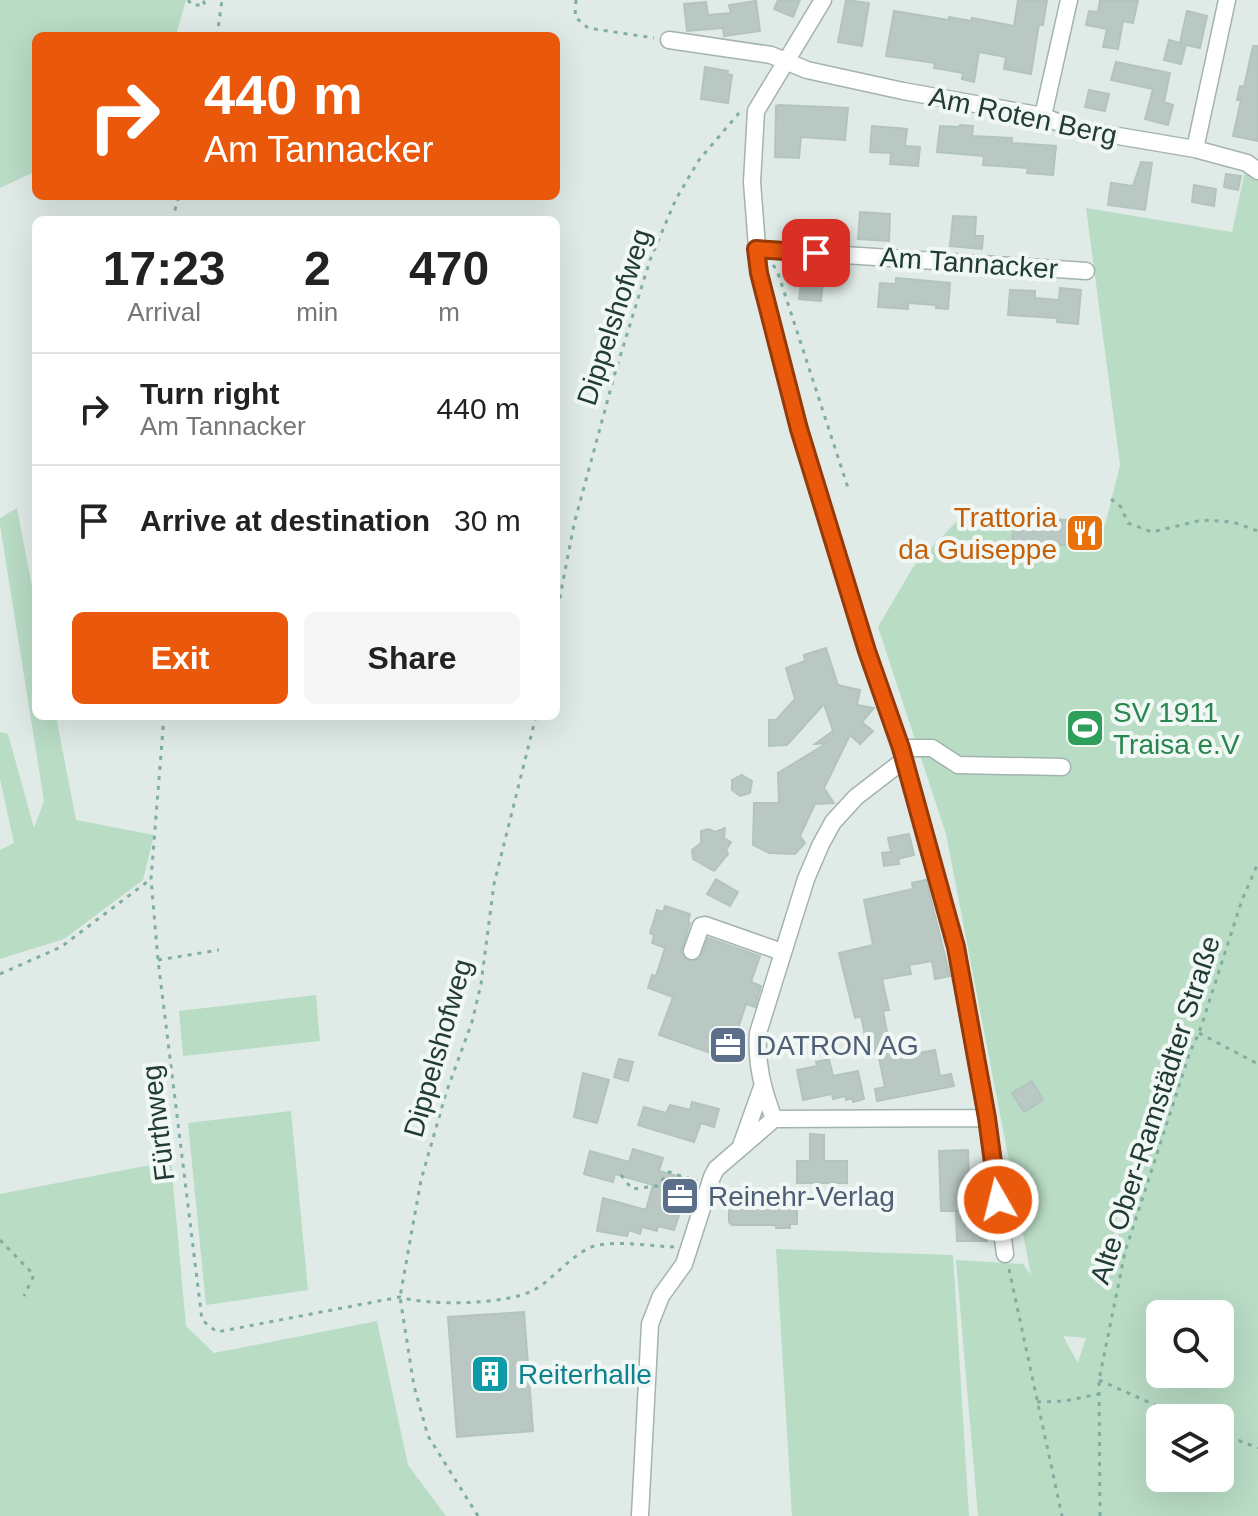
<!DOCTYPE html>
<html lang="en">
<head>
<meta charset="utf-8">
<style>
  body { margin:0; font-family:Arial,sans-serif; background:#f6f6f6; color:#222; height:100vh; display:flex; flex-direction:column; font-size:30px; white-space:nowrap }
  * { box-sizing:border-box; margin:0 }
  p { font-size:26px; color:#767676 }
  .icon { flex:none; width:44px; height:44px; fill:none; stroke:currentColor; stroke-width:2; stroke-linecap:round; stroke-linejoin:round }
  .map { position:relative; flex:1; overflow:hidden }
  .sheet { position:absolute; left:32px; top:216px; width:528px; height:504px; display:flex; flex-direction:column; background:#fff; border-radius:12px; box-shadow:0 8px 32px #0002 }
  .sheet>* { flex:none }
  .hud { position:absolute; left:32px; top:32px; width:528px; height:168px; border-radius:12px; box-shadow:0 8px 32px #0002; background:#ea580c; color:#fff; overflow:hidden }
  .tools { position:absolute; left:1146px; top:1300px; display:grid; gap:16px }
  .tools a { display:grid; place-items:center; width:88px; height:88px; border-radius:12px; background:#fff; box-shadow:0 8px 32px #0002; font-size:40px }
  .pin { position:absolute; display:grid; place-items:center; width:68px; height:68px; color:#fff; margin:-34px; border-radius:16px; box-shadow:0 4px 12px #0006 }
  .me { position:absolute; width:88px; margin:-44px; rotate:352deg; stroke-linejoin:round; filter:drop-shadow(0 0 6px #0008) }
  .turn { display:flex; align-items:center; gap:28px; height:168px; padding:0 40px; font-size:36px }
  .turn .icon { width:104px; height:104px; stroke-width:2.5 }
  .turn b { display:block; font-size:56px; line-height:68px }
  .eta { display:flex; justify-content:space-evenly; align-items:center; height:136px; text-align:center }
  .eta b { font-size:48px; font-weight:600; line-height:56px }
  .action { display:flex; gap:16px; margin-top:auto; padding:16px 40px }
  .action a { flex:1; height:92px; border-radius:12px; background:#ea580c; color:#fff; font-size:32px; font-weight:600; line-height:92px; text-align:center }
  .action a+a { background:#f6f6f6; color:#222 }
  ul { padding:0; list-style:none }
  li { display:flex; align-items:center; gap:24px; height:112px; padding:0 40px; border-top:2px solid #e0e0e0 }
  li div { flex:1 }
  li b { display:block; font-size:30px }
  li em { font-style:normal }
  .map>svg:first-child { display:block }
  .green { fill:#b9dcc5; fill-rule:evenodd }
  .building { fill:#b9c8c3; stroke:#b3c4be; stroke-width:2 }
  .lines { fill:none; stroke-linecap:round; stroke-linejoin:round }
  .minor-casing { stroke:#a3b3ae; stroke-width:19 }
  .path { stroke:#81aea3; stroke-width:3; stroke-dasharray:4 6; stroke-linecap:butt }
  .minor { stroke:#fff; stroke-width:16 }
  .route-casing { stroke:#983908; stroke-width:20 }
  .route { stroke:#ea580c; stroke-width:14 }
  .labels { text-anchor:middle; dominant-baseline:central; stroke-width:8; stroke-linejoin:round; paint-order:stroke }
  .street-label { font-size:28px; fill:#213b35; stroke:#f1f7f4 }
  .food-label { font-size:28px; fill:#c56008; stroke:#f1f7f4; text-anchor:end }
  .leisure-label { font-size:28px; fill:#27864d; stroke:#f1f7f4; text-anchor:start }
  .service-label { font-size:28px; fill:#4e5e75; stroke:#f1f7f4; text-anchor:start }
  .culture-label { font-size:28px; fill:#0d838f; stroke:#f1f7f4; text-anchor:start }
</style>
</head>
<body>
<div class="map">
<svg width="1258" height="1516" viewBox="0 0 1258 1516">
  <rect width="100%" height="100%" fill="#e0ebe7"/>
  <path class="green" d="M0,0H186L176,36H36V171L0,188Z
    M1246,167L1258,168V1516H978L956,1260L1023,1264L1031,1275L946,834L878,627L913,567L959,519L962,510L1105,525L1120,465L1086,208L1232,232ZM1153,1125H1154L1108,1268L1124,1180ZM1160,1314H1220V1374H1160ZM1063,1336L1086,1338L1078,1362L1077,1361ZM1160,1418H1220V1478H1160Z
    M17,508L36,608V716H56L76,820L154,835L143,880L64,939L0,959V850L14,843L0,779V732L8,734L34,828L44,801L0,525V518Z
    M316,995L320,1041L183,1056L179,1011Z
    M291,1111L308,1290L206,1305L188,1123Z
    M171,1161L186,1326L214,1353L377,1321L408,1465L446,1516H0V1194Z
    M776,1249L953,1255L969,1516H792Z"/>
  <path class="building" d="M778,0H800L793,17L774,9Z
    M846,0L869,3L862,46L838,42Z
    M1018,0H1047L1043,25L1039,24L1031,74L1004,69L1006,57L979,52L974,82L962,79L963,73L934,68L935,63L886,56L894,11L949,20V17L971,21L972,18L1014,26Z
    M1100,0H1138L1133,23L1123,21L1118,49L1103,47L1107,29L1086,25L1089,11L1098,12Z
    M756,1L760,31L724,36L723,28L687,31L684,4L706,2L708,15L731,13L729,5Z
    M1187,11L1207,16L1200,48L1186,45L1181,64L1164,60L1169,40L1180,43Z
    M1253,46H1258V141L1233,136L1241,100H1237L1240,86L1244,87Z
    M1116,62L1170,73L1164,102L1173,105L1168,125L1145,119L1153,89L1111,80Z
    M705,67L728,71L727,74L732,75L728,103L701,99Z
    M1089,90L1109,94L1105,111L1085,107Z
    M779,105L848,108L845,140L801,137L799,158L775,157L776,106Z
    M960,125L973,126L972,136L1012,138V143L1056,146L1053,175L1027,173L1028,168L983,165L984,156L937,152L940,126L960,127Z
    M872,126L907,129L905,146L920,147L918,166L890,164L891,153L870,152Z
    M1141,162L1152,163L1145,210L1108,205L1111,183L1133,186Z
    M1226,174L1241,176L1238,190L1224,187Z
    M1194,185L1216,189L1214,206L1192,202Z
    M860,212L890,214L889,241L858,239Z
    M953,216L976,217L975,236H983L982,249L950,246Z
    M802,276L823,278L821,301L799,299Z
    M896,278L950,283L948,309L936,308V305L908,303V309L878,307L880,283L896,284Z
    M1060,288L1081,290L1078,324L1057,322V318L1008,315L1010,290L1035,291V298L1059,300Z
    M1014,517L1099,522L1098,546L1047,544L1045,556L1012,555Z
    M826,648L838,685L860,690L857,705L874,708L862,722L873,731L860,744L850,735L824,788L834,803L815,804L800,836L805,843L795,854L769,853L753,845L754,803H779L778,773L827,743L815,744L833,731L824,704L787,745L769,746V720H776L795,699L786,668L805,661L804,655Z
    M742,775L752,781L750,793L740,796L732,790V780Z
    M725,828L724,838L731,842L726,850L728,854L714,871L693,859L692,850L701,843V831L709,829L715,832Z
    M909,834L914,855L898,859L899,864L884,866L882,853L891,852L888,838Z
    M716,879L738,892L730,906L707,894Z
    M926,880L950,976L935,979L932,961L909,965L911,974L882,979L889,1010L883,1011L892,1058L935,1050L940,1076L951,1074L954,1086L877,1101L875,1089L885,1087L878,1053L869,1055L861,1016L855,1018L839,953L873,945L864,900L913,889L912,883Z
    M665,906L690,914L688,922L690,923L681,952L688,961L700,959L708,938L760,956L751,982L761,986L755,1007L746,1004L728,1059L659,1035L673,997L648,988L652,975L656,976L665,948L652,943L654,935L650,933L657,910L663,912Z
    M619,1059L633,1062L628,1081L614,1077Z
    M829,1059L833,1076L858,1071L864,1099L853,1102L852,1098L846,1100L845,1096L833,1099L832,1094L803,1100L797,1070L817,1066L816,1062Z
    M583,1073L609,1080L597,1123L574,1117Z
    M1032,1081L1043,1100L1024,1112L1012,1093Z
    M692,1102L719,1109L714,1127L701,1123L694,1142L638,1125L644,1107L666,1113L670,1105L690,1110Z
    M810,1134L824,1135V1161H847V1183H797V1161H810Z
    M633,1149L663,1158L659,1171L681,1177L680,1181L690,1184L674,1230L658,1226L657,1231L642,1227L640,1234L629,1230L627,1236L597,1231L603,1198L646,1210L653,1185L615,1174L613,1182L584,1174L590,1151L629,1162Z
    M968,1150L969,1180L984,1179L987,1241H957L956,1211H941L939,1151Z
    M753,1195V1200H780V1197H793L794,1207H797V1224H790V1228H776V1225H732L729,1222V1196Z
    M524,1312L533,1431L457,1437L448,1317Z"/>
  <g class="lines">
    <defs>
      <path id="minor" d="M823,0L756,111L752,182L759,273L799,429L867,651L901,748L956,947L987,1118L1005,1254
        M669,40L771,55L807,70L903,91L1043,116L1071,128L1195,149L1247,163L1258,171
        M1043,116L1069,0
        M1195,149L1227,0
        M756,249L1086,271
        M901,748H932L958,765L1062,767
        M692,951L701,926L705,925L782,952
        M774,1119C763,1090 756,1065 758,1033L806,879L821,844L833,822L856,797L904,760
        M741,1146L762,1087
        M640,1516L650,1324L661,1296L684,1264L712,1177L716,1169L774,1119L987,1118"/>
    </defs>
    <use href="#minor" class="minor-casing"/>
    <path class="path" d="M188,0L192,5H205L203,0
      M576,0L575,17L588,28L654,38
      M217,36L222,0
      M172,220L179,196
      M773,265L777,270L849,491
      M1111,499L1121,507L1128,523L1152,532L1202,520L1233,522L1258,531
      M556,618L574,524L615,373L650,260L676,199L699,160L739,113
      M164,716L151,879L158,960L202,1320L217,1332L400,1297C429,1306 507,1305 534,1290C554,1279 577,1248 599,1245C623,1241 650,1246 674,1247
      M158,960L219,950
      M0,974L61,947L151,879
      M1199,1033L1258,1064
      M621,1175L632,1189L657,1186L669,1172L697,1181
      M0,1240L34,1275L24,1296
      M1009,1269L1062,1516
      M1099,1380L1184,1418
      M1037,1402L1065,1401L1099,1394
      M1220,1433L1258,1448
      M478,1516L428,1436L414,1386L400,1297L421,1180L446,1093L472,1022L481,984L494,884L536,716
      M1100,1516L1099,1380L1125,1252L1190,1052L1199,1033L1242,900L1258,863"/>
    <use href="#minor" class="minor"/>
  </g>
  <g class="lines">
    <defs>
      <path id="route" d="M816,253L756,249L759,273L799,429L867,651L901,748L956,947L987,1118L998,1200"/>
    </defs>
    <use href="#route" class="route-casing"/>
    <use href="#route" class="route"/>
  </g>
  <defs>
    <symbol id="restaurant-square" viewBox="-11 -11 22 22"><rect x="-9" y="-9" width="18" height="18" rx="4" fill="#e8710a" stroke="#f1f7f4"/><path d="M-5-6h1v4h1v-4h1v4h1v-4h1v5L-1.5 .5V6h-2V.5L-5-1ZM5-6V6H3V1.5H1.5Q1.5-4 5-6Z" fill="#fff"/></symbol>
    <symbol id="stadium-square" viewBox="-11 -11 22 22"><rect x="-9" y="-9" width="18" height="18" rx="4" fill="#2e9e5b" stroke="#f1f7f4"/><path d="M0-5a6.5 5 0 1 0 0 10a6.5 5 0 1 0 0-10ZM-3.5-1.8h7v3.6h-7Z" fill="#fff"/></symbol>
    <symbol id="office-square" viewBox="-11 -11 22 22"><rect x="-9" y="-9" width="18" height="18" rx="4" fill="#5c6f8a" stroke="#f1f7f4"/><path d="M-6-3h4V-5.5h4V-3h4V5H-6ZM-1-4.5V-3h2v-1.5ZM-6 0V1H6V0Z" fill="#fff"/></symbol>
    <symbol id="building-square" viewBox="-11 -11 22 22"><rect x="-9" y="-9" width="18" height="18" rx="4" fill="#0f9aa8" stroke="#f1f7f4"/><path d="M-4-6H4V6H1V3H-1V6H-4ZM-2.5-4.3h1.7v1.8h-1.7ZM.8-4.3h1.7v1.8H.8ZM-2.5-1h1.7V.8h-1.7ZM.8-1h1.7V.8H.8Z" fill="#fff"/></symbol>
  </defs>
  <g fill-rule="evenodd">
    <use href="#restaurant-square" x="1063" y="511" width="44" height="44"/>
    <use href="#stadium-square" x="1063" y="706" width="44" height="44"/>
    <use href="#office-square" x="706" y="1023" width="44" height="44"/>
    <use href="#office-square" x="658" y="1174" width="44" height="44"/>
    <use href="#building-square" x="468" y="1352" width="44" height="44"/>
  </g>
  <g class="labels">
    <g class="street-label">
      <text transform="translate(1023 116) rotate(12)">Am Roten Berg</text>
      <text transform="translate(969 263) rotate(4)">Am Tannacker</text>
      <text transform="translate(614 317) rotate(-72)">Dippelshofweg</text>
      <text transform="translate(438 1048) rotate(-74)">Dippelshofweg</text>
      <text transform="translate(1155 1110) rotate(-72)">Alte Ober-Ramstädter Straße</text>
      <text transform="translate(158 1123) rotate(-97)">Fürthweg</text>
    </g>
    <g class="food-label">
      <text x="1057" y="517">Trattoria<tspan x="1057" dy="32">da Guiseppe</tspan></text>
    </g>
    <g class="leisure-label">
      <text x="1113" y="712">SV 1911<tspan x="1113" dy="32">Traisa e.V</tspan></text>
    </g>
    <g class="service-label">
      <text x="756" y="1045">DATRON AG</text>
      <text x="708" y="1196">Reinehr-Verlag</text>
    </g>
    <g class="culture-label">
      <text x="518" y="1374">Reiterhalle</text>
    </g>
  </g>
</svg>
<div class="tools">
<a><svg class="icon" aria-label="search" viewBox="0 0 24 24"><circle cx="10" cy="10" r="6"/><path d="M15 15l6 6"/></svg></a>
<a><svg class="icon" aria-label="layers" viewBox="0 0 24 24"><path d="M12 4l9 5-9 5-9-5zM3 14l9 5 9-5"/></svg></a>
</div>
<div class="pin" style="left:816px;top:253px;background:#d93025"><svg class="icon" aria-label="arrive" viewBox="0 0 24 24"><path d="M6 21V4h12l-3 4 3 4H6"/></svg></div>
<svg class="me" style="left:998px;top:1200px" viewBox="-20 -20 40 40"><circle r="17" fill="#ea580c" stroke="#fff" stroke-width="3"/><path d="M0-11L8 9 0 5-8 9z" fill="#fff"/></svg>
<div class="hud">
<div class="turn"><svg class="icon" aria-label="right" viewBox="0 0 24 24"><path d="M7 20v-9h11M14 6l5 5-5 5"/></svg><div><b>440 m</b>Am Tannacker</div></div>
</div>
<section class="sheet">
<div class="eta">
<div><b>17:23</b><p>Arrival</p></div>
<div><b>2</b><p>min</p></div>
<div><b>470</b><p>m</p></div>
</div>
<ul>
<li><svg class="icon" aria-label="right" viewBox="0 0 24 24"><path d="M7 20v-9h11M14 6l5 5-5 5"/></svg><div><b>Turn right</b><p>Am Tannacker</p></div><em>440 m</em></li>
<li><svg class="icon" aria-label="arrive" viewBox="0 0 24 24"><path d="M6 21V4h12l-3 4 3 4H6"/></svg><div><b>Arrive at destination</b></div><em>30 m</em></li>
</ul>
<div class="action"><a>Exit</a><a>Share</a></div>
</section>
</div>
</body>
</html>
